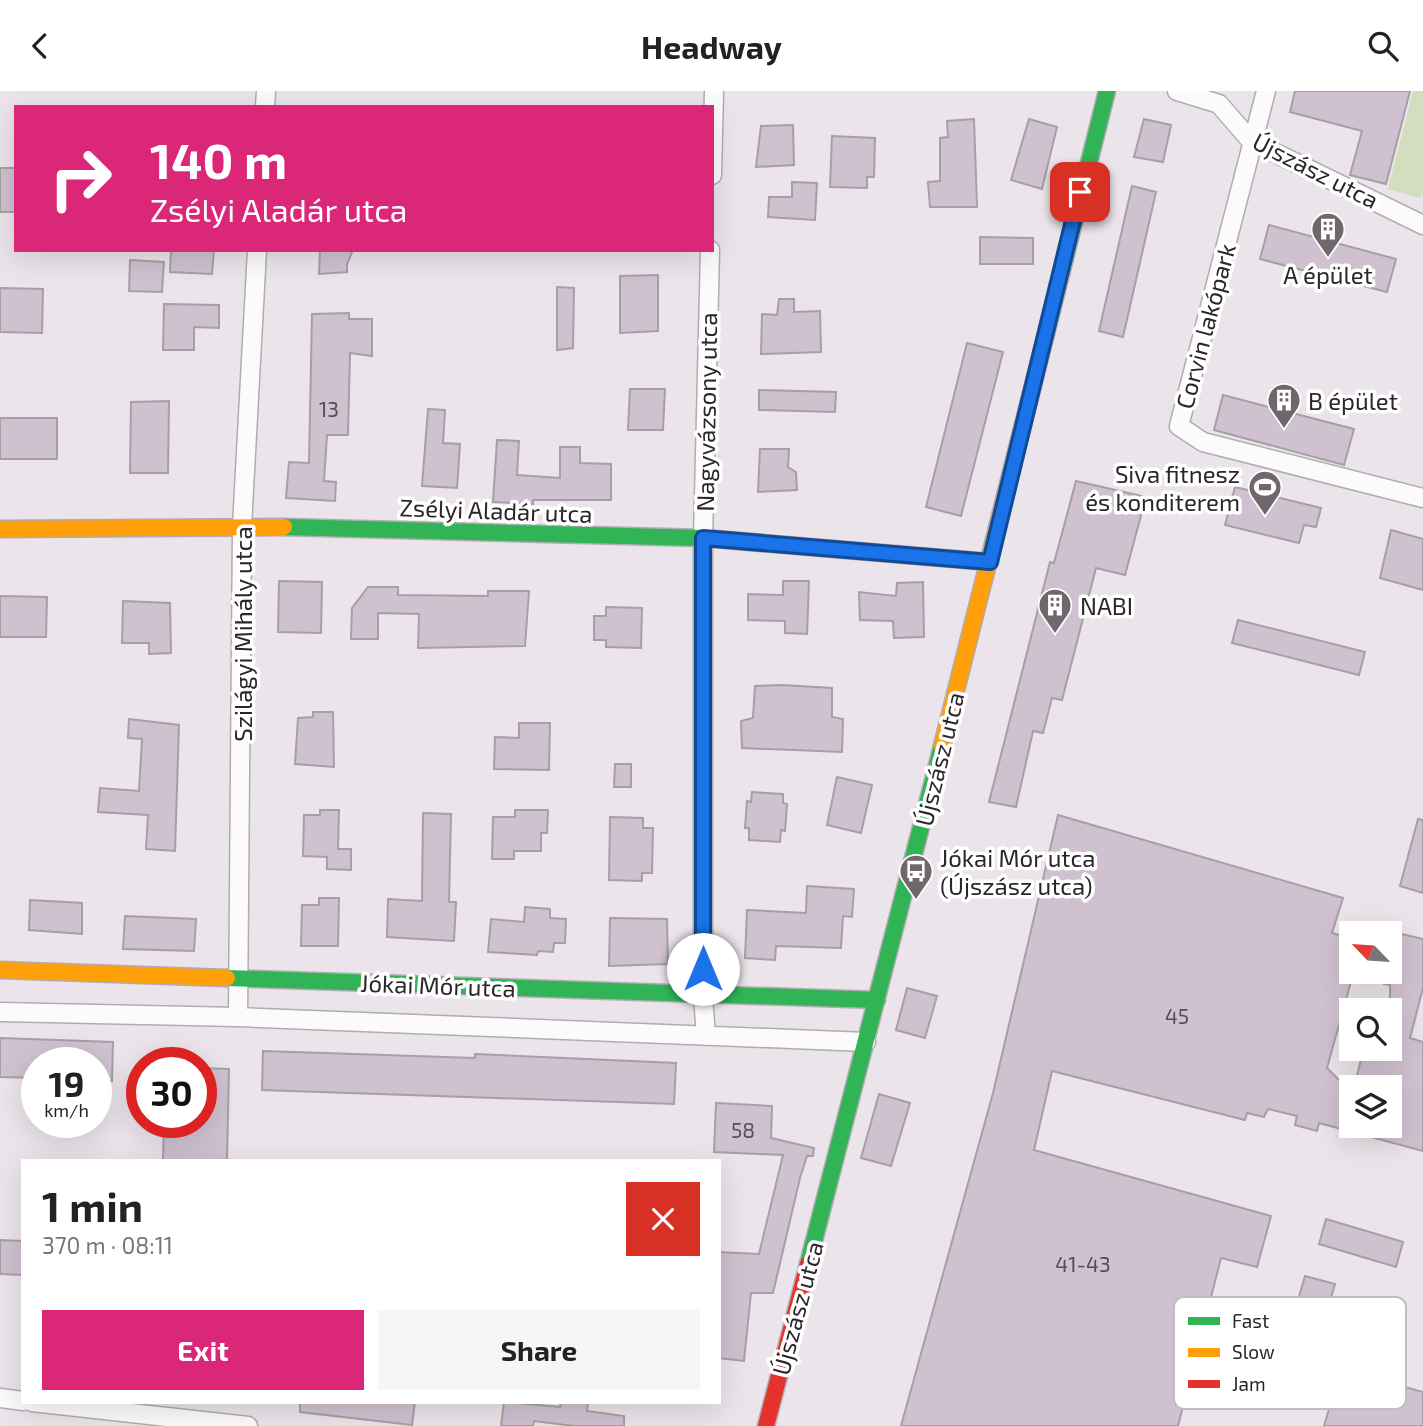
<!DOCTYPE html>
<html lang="en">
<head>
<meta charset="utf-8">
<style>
  body { margin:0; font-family:"Exo 2",sans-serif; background:#f6f6f6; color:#222; height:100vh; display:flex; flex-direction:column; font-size:26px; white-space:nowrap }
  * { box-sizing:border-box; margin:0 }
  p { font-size:23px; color:#767676 }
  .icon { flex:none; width:38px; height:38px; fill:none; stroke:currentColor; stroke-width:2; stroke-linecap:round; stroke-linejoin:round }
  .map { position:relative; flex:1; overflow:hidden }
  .side { position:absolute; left:21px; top:1068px; width:700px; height:245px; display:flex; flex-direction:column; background:#fff; border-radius:0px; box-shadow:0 7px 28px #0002 }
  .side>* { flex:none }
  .banner { position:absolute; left:14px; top:14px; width:700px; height:147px; border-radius:0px; box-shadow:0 7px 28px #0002; background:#db2777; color:#fff; overflow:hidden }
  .needle { width:46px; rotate:295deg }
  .fabs { position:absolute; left:1339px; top:830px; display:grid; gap:14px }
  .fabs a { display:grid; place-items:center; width:63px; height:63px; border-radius:0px; background:#fff; box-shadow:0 7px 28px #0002; font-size:35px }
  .speed { position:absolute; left:21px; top:956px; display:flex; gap:14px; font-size:35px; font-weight:700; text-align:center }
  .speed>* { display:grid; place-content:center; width:91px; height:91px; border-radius:50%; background:#fff; box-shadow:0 7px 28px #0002; line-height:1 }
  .speed small { font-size:18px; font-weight:400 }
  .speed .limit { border:10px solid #d22; background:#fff; color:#111 }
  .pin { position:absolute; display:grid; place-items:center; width:60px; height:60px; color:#fff; margin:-30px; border-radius:14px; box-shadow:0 4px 10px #0006 }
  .me { position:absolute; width:77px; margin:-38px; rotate:0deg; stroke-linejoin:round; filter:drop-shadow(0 0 5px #0008) }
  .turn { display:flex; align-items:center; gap:24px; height:147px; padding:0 21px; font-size:32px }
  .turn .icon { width:91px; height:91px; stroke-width:2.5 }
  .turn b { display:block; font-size:49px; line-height:60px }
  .round { display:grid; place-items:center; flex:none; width:74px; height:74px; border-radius:0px; background:#f6f6f6 }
  .summary { display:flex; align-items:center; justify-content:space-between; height:119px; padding:0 21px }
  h1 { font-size:42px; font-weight:700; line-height:52px }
  .action { display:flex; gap:14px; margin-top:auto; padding:14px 21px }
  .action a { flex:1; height:80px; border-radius:0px; background:#db2777; color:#fff; font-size:28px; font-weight:700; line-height:80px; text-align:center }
  .action a+a { background:#f6f6f6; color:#222 }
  header { display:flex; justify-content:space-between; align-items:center; height:91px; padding:0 21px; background:#fff; font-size:32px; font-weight:700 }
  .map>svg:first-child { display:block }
  .green { fill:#d2debe }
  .building { fill:#d0c1d0; stroke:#a5a0a4; stroke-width:2 }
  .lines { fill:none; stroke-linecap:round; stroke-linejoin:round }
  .street-casing { stroke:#b1acb1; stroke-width:21 }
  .fast-casing { stroke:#b1acb1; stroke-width:19 }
  .slow-casing { stroke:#b1acb1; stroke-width:19 }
  .jam-casing { stroke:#b1acb1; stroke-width:19 }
  .street { stroke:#fcfbfc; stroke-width:18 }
  .fast { stroke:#30b455; stroke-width:16 }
  .slow { stroke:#ff9f0a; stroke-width:16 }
  .jam { stroke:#e5322d; stroke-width:16 }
  .route-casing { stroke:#114b97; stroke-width:18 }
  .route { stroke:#1a73e8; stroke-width:12 }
  .labels { text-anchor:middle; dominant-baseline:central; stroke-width:7; stroke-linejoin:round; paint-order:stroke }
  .number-label { font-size:21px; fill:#544d54 }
  .street-label { font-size:24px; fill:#2a262a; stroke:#fff }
  .poi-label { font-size:24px; fill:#2a262a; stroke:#fff; text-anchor:start }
  .key { fill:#fff; stroke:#bfbebf; stroke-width:2 }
  .key-label { font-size:19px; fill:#2a262a }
</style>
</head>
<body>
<header><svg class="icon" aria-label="back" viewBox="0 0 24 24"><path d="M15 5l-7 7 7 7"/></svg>Headway<svg class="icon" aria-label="search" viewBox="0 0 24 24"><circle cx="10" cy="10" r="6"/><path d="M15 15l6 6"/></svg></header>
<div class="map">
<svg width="1423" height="1335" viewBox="0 0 1423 1335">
  <rect width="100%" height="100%" fill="#ebe4ea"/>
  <path class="green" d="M1413,0H1423V103L1420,107L1388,98Z"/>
  <path class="building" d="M1295,0H1410L1386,93L1350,84L1362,40L1290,21Z
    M974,28L977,116H930L928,91L940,90V47L948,46L947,30Z
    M1029,28L1057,36L1042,98L1011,89Z
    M1144,28L1171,34L1163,71L1134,66Z
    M793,34L794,74L756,76L761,35Z
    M832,45L875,47L874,86H867V97L830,96Z
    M0,77H16V121H0Z
    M792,91L817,92L815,129L768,126L769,106H792Z
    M1132,95L1156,101L1123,246L1099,240Z
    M1269,134L1396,168L1387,201L1260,168Z
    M980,146L1033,147V173H980Z
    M171,159H214L212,183L170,181Z
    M320,159H353L347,173V181L319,183Z
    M130,169L164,171L162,201L129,200Z
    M658,184V240L620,242V185Z
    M557,196L574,197L573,257L557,259Z
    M0,197L43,198L42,242L0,241Z
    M779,208H794V221L820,220L821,261L761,263L762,223L777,224Z
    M164,213L219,214V237L194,236V259H163Z
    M349,222V228H372V265L350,262L348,344H327L324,390L336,391L335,410L286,407L289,371L309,372L312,223Z
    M967,252L1003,261L961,425L926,416Z
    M630,298H665L663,339H628Z
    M759,299L836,301L835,321L759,319Z
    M1223,304L1354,338L1344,374L1214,339Z
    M169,310L168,382H130L131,311Z
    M428,318L445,319L443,352L460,353L457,397L422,395Z
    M0,327H57V368H0Z
    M497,349L519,350L517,384L560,387V356H580V372L611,373V409H533V413L493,411Z
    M760,358H789L788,376L796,381L797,399L758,401Z
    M1076,390L1146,406L1125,484L1096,477L1062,609L1052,607L1043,642L1033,640L1016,716L989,711L1050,471L1054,472Z
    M1235,396L1321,417L1316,436L1304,434L1299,452L1225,434Z
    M1391,439L1423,448V499L1380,487Z
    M279,490L322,491L321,542L278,541Z
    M783,490H809L807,543L785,542V530L748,529V503L783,504Z
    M923,491L924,546L894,547L893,530L860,529L859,501L896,505L897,492Z
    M368,496H398V504L488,505V500H529L525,555L418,557L419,523L378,522V548H351L352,517Z
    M0,505L47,506L46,546H0Z
    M123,510L170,512L171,562L149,563V552H122Z
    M606,516L642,517L641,557L606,556V549H594V525H606Z
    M1238,529L1365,561L1359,584L1232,552Z
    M782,594L832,597V626L843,628L842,661L742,657L741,630L753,627L755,595Z
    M313,621H333L334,676L295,673L298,627L313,626Z
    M129,628L179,634L175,760L146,758L148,724L98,721L100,697L139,700L142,648L128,647Z
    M519,632H550L549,679L494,678L495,646L519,647Z
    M615,673H631V696H614Z
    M837,686L872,694L861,742L827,734Z
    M752,701L783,703V712L787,713L785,740L781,739L780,751L749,749V737H745L747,710L751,711Z
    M320,719H339L338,758H351V779L327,778V766L303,765L304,724H320Z
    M515,719H548L547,742H541V760H514V768H492L493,726H515Z
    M423,722L451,723L449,811H456L454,850L387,846L388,808L422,810Z
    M1058,724L1343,807L1332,842L1351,847V880H1354L1327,977L1351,1001V1034H1390V996H1354L1364,957H1390V894L1384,893L1397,842L1423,848V897L1410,947L1423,951V1060L1319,1032L1317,1040L1295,1034L1297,1025L1268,1018L1264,1026L1247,1022L1245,1029L1052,980L1034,1059L1271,1125L1257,1176L1221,1167L1178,1335H901L993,1002Z
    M610,726L643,727V737H653L652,782H642V790L609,789Z
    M1418,728L1423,729V802L1400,795Z
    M807,795L854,798L852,826L843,825L841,857L776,855L775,869L745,867L747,819L806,822Z
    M319,807H339L338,855H301L302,814H319Z
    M30,809L82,812V843L29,839Z
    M525,816L550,818V827L566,828L565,852H554L553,861L538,860L537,864L488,861L491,828L524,831Z
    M125,825L196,828L194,860L123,858Z
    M610,827L667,828L668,873L609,875Z
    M907,897L937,905L925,947L896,939Z
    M0,947L113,951L112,990L96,989V971H37V987L0,986Z
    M263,960L475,967V963L676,972L674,1013L262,999Z
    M201,977L229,978L227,1069H163L164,1031H201Z
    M879,1003L910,1012L891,1075L861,1067Z
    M716,1012L772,1015L771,1047L814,1057L813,1065H807L800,1087L773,1202H751L744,1270L719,1267V1161L759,1163L783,1064L714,1061Z
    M1326,1128L1403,1151L1396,1176L1319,1153Z
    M0,1149L23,1150V1184L0,1183Z
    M1305,1185L1335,1193L1311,1275L1282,1264Z
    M1341,1278L1423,1301V1335H1324Z
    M300,1311H415L412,1334L300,1321Z
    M504,1311L560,1316L561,1311H588L587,1320L624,1325V1335H574L534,1330L533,1335H501Z"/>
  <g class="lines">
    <defs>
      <path id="street" d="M1177,0L1219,13L1251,50L1423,134
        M1266,0L1179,335L1203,351L1423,407
        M265,16L266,0
        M712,84L714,0
        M0,921L238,926L866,951
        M238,926L242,435L257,159
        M706,945L703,905V447L710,159
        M0,1307L23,1310
        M32,1311L248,1335"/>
      <path id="fast" d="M1061,183L1107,0
        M284,436L703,447L990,471
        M227,887L877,909
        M808,1173L942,655"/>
      <path id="slow" d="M0,438L284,436
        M942,655L1061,183
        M0,879L227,887"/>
      <path id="jam" d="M766,1335L808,1173"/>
    </defs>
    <use href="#street" class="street-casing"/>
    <use href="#fast" class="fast-casing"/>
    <use href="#slow" class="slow-casing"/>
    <use href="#jam" class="jam-casing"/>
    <use href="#street" class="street"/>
    <use href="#fast" class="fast"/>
    <use href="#slow" class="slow"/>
    <use href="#jam" class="jam"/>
  </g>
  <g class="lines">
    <defs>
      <path id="route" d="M703,878V447L990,471L1080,101"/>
    </defs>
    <use href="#route" class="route-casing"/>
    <use href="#route" class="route"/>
  </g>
  <defs>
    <symbol id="building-pin" viewBox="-11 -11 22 30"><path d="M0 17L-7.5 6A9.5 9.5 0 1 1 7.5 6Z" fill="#6e686d" stroke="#fff"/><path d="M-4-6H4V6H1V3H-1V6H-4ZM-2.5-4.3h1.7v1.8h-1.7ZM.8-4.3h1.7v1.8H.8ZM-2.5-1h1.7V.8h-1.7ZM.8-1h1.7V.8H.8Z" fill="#fff"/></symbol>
    <symbol id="stadium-pin" viewBox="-11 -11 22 30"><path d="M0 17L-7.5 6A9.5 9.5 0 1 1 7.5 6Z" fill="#6e686d" stroke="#fff"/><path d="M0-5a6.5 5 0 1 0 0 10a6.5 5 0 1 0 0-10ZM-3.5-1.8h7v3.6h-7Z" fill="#fff"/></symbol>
    <symbol id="bus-pin" viewBox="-11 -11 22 30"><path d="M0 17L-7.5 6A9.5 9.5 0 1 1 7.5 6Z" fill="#6e686d" stroke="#fff"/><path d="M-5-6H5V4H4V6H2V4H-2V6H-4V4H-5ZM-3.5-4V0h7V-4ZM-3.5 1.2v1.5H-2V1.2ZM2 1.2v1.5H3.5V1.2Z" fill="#fff"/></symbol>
  </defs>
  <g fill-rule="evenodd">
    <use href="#building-pin" x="1309" y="119" width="38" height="52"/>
    <use href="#building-pin" x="1265" y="290" width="38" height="52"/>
    <use href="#stadium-pin" x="1246" y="377" width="38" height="52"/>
    <use href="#building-pin" x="1036" y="495" width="38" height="52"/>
    <use href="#bus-pin" x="897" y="761" width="38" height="52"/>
  </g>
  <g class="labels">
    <g class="number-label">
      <text x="329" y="317">13</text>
      <text x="1177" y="924">45</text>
      <text x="743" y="1038">58</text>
      <text x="1083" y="1172">41-43</text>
    </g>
    <g class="street-label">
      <text transform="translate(1316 79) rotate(27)">Újszász utca</text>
      <text transform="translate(1205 235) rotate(-75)">Corvin lakópark</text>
      <text transform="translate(706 321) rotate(-89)">Nagyvázsony utca</text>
      <text transform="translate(496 419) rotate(2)">Zsélyi Aladár utca</text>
      <text transform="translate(242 543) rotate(-90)">Szilágyi Mihály utca</text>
      <text transform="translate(939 668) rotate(-76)">Újszász utca</text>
      <text transform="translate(438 894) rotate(2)">Jókai Mór utca</text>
      <text transform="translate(797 1217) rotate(-75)">Újszász utca</text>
    </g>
    <g class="poi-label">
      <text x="1328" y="183" text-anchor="middle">A épület</text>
      <text x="1308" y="309">B épület</text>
      <text x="1240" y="382" text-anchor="end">Siva fitnesz<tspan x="1240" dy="28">és konditerem</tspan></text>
      <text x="1080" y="514">NABI</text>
      <text x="940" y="766">Jókai Mór utca<tspan x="940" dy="28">(Újszász utca)</tspan></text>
    </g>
  </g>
  <rect x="1174" y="1206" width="232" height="112" rx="10" class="key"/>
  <rect x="1188" y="1226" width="32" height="8" fill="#30b455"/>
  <rect x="1188" y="1257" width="32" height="9" fill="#ff9f0a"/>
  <rect x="1188" y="1289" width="32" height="8" fill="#e5322d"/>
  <g class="key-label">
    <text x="1232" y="1237">Fast</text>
    <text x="1232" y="1268">Slow</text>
    <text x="1232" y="1300">Jam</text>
  </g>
</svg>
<div class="fabs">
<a><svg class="needle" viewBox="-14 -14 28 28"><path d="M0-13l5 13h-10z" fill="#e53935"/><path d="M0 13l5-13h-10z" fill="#767676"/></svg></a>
<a><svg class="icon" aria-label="search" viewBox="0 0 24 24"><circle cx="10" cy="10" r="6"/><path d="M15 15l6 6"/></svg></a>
<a><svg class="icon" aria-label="layers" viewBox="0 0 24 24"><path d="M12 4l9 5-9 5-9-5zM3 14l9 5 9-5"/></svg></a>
</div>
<div class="speed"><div>19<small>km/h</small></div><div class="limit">30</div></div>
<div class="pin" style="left:1080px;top:101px;background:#d93025"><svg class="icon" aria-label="arrive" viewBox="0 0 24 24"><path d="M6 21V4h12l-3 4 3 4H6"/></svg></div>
<svg class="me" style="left:703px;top:878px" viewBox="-20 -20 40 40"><circle r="19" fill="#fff"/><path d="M0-13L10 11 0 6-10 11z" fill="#1a73e8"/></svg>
<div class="banner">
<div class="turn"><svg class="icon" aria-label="right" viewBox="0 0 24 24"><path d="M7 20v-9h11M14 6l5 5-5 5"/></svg><div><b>140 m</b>Zsélyi Aladár utca</div></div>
</div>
<section class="side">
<div class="summary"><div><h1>1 min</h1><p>370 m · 08:11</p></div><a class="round" style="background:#d93025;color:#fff"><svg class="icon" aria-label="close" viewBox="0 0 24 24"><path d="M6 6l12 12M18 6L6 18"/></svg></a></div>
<div class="action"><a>Exit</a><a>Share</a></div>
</section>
</div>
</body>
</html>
